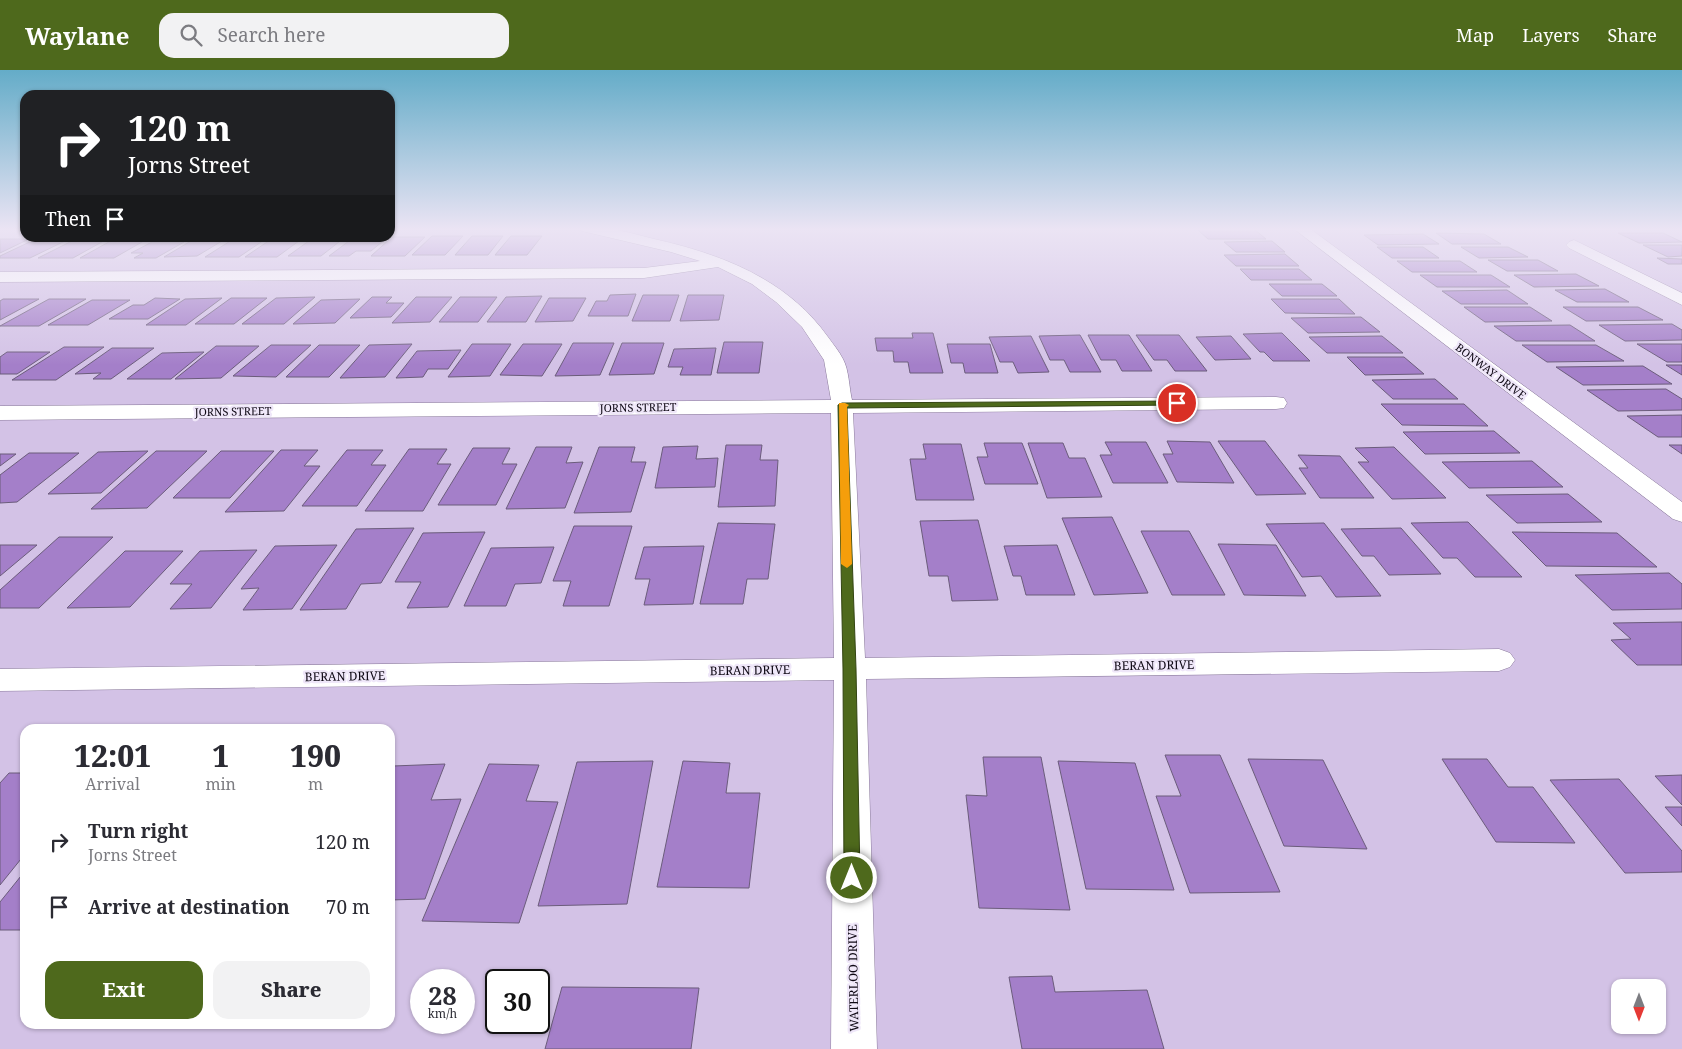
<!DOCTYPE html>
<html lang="en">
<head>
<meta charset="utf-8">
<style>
  body { margin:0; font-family:"Noto Serif",serif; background:#f2f2f3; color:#2b2b33; height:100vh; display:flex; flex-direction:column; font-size:19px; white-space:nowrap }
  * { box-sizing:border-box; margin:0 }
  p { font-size:16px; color:#7c7c81 }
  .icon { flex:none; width:28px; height:28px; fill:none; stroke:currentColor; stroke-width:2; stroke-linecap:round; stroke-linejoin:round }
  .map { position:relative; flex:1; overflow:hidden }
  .sheet { position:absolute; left:20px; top:654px; width:375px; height:305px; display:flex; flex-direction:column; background:#fff; border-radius:15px; box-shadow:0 1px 4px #0004 }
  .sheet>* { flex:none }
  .hud { position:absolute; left:20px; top:20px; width:375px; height:152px; border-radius:15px; box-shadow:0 1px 4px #0004; background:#202124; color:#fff; overflow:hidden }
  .needle { width:32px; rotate:180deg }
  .buttons { position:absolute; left:1611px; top:909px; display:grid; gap:10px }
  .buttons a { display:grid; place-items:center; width:55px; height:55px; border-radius:10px; background:#fff; box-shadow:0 1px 4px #0004; font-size:25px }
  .speed { position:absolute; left:410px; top:899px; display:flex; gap:10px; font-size:25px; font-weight:700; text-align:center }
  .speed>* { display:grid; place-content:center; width:65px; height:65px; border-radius:50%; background:#fff; box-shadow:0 1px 4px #0004; line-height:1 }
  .speed small { font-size:12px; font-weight:400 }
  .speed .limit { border:2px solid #111; border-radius:8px; background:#fff; color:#111 }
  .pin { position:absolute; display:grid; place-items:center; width:42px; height:42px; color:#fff; margin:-21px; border:2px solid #fff; border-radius:50%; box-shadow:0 1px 5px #0007 }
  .me { position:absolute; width:55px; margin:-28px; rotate:0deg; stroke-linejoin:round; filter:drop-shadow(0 0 4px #0008) }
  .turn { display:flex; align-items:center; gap:18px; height:105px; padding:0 25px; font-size:22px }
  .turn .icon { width:65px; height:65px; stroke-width:2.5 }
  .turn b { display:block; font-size:35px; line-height:42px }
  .then { display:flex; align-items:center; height:48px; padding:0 25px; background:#0003; gap:10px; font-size:19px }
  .eta { display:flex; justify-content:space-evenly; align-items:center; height:85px; text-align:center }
  .eta b { font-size:30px; font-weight:800; line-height:35px }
  .button { display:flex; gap:10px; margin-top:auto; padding:10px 25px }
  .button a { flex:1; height:58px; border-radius:15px; background:#4e691c; color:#fff; font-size:20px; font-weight:800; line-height:58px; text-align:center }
  .button a+a { background:#f2f2f3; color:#2b2b33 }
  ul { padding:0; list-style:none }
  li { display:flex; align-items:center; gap:15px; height:65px; padding:0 25px }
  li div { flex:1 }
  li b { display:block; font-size:19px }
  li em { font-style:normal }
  header { display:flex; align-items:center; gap:30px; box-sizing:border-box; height:70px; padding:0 25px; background:#4e691c; color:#fff }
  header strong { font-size:24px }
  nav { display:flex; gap:28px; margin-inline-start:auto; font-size:18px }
  .search { width:350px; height:45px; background:#f2f2f3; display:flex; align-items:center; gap:12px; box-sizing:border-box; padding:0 18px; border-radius:15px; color:#7c7c81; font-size:19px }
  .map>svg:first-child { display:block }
  .building { fill:#a47fc9; stroke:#6b5c7b }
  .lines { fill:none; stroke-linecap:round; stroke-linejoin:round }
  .minor-casing { stroke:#8a7a9b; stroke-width:1 }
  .minor { fill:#fff; fill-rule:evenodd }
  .route { fill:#4e691c; stroke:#334412 }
  .slow { fill:#f59e0b }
  .labels { text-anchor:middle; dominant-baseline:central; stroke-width:4.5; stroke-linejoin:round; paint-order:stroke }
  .far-street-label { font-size:11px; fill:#0e0814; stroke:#efe7f9 }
  .street-label { font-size:12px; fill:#0e0814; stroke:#efe7f9 }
</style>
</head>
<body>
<header>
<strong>Waylane</strong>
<div class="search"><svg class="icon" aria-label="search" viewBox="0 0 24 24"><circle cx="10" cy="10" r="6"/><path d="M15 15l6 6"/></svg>Search here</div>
<nav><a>Map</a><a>Layers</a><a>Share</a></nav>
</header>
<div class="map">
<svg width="1682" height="979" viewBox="0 0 1682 979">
  <rect width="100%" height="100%" fill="#d3c2e6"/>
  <path class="building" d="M1254,159L1266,169H1208L1198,160Z
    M1436,163L1484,164L1501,174H1452Z
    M1618,163H1663L1682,172L1639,173Z
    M1423,164L1439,174L1378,175L1364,165Z
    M432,166H463L445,185H412Z
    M472,166H503L488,185H455Z
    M511,166H542L527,185H495Z
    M392,167H425L405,186H371Z
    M109,168L73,188H38L76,169Z
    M116,168H149L114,188H80Z
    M196,168H227L197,186L164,187Z
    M235,168H267L239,187H205Z
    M273,168H303L277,187H245Z
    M313,168H344L321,186H288Z
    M0,169H29L0,183Z
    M36,169H69L30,188H0V186Z
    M349,171H383L371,181H356L349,186H329Z
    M1272,171L1285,182H1236L1224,172Z
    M152,172H184L156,188H134L143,183H131Z
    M1643,175H1682V186L1668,187Z
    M1377,177H1423L1439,188H1392Z
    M1461,177H1508L1528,187L1479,188Z
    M1285,184L1299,196H1236L1224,185Z
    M1657,188L1682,189V194H1668Z
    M1488,190H1538L1558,201H1507Z
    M1397,191H1460L1477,202H1412Z
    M1240,199H1299L1312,210H1251Z
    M1576,204L1599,216L1534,217L1514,205Z
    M1420,205H1491L1510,217H1437Z
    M1269,214H1322L1337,226H1282Z
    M1605,219L1629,232H1577L1555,220Z
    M1507,220L1528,234H1461L1442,221Z
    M636,224L628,246H588L596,231H607L610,225Z
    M643,225H679L670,251H632Z
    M688,225H724L719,250L680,251Z
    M542,226L526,252H487L506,227Z
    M315,227L284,254H242L276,228Z
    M372,227H392L386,233H404L391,247L350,248Z
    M416,227H452L430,252L392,253Z
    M460,227H497L478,252H439Z
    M155,228L180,229L148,249H109L133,235H144Z
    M222,228L186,255H146L185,229Z
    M231,228H267L234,254H195Z
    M549,228H586L573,251L535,252Z
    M3,229H39L0,250V231Z
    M49,229H86L39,256H0Z
    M360,229L335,253L293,254L321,230Z
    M1271,229H1339L1355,244L1285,243Z
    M92,230H130L88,255H48Z
    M1464,237H1530L1552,251L1485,252Z
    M1563,237H1638L1663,250L1586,251Z
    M1361,247L1380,262L1308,263L1291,248Z
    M1672,254L1682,260V270L1625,271L1599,255Z
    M1570,255L1595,271H1516L1494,256Z
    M912,263H933L943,303H910L908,292H894L893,281H877L875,268H913Z
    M1282,263L1310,291H1273L1264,282H1260L1243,264Z
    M1080,265L1101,302H1070L1064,290H1050L1039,266Z
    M1088,265H1129L1152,301H1122L1116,290H1101Z
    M1136,265H1179L1207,301H1175L1167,290H1154Z
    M1031,266L1049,302L1018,303L1013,292H1000L989,267Z
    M1231,266L1251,289L1215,290L1196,267Z
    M1382,266L1403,283H1327L1309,267Z
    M724,272H763L759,303H717Z
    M573,273H614L600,305L555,306Z
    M622,273H664L654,304L609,305Z
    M412,274L385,307L340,308L369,275Z
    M472,274H511L490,306L448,307Z
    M523,274H562L542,306L500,305Z
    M947,274H990L998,303H965L963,293H951Z
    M1637,274H1682V292H1667Z
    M271,275H311L276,307L233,306Z
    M319,275H360L329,307H286Z
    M1522,275H1596L1624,291L1547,292Z
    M216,276H259L221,308L175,309Z
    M64,277H104L56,310H12Z
    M112,278H154L111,309H93L101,303L75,304Z
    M716,278L711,305H680L683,297H668L674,279Z
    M461,280L448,299H428L423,307L396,308L417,281Z
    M7,282H50L17,304H0V287Z
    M204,282L171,309H127L162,283Z
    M1347,287H1404L1424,304L1365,305Z
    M1666,295H1682V305Z
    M1643,296L1672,314L1583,315L1556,297Z
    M1435,309L1458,329H1393L1372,310Z
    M1666,319L1682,329V340L1618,341L1587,320Z
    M1381,334H1464L1488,356L1402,355Z
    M1682,345V367H1658L1627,346Z
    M1494,361L1520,383L1425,384L1403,362Z
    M1167,371L1210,372L1234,413L1177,412L1163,384H1173Z
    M1218,371H1265L1306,424L1256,425Z
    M1105,372H1146L1168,413H1113L1100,385H1112Z
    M984,373H1022L1038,414H985L977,387H988Z
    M1028,373H1063L1069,388H1085L1102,427L1047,428Z
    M923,374H961L974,430H916L910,389H926Z
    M726,375H762L760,390H778L775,436L718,437Z
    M1669,375H1682V384Z
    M698,376L696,389L718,388L715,417L655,418L663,377Z
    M536,377H572L566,393L583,392L565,438L506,439Z
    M599,377H635L631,392H646L631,442L574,443Z
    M1394,377L1446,428L1392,429L1358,392H1369L1355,378Z
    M473,378H510L502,394H517L496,435H438Z
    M409,379H447L437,394H451L423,441H365Z
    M281,380H318L304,396H320L284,441L225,442Z
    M347,380H383L371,395H386L357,436H302Z
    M148,381L101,423L48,424L98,382Z
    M156,381H207L147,438L91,439Z
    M221,381H274L230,428H173Z
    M29,383H79L17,432L0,433V405Z
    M0,384H16L0,396Z
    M1298,385L1340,386L1374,428H1320L1299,398H1308Z
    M1532,391L1563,417L1469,418L1442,392Z
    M1568,424L1602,452L1517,453L1486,425Z
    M1112,447L1148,523L1094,525L1062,448Z
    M978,450L998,530L952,531L948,506H929L920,451Z
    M1468,452L1522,507H1475L1457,488H1443L1411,453Z
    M718,453L775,454L768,509H747L743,534H700Z
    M1324,453L1381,526L1336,527L1321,506L1302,507L1266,454Z
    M574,456H632L609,536H563L571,511H553Z
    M414,458L381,513L361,514L346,539L300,540L356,459Z
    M1401,458L1441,504L1389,505L1374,486H1362L1341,459Z
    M1141,461H1189L1225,525H1172Z
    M485,462L448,537L407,538L421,512H395L423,463Z
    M1512,462L1617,463L1657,497L1546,496Z
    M59,467H113L39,538H0V520Z
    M1218,474L1276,475L1306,526L1244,525Z
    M0,475H37L0,506Z
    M337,475L292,539L243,540L259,518L241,519L275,476Z
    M1057,475L1075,525H1026L1021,506H1013L1004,476Z
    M704,476L693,534L644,535L650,509H635L644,477Z
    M554,477L541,513L515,514L506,536H464L491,478Z
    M257,480L211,538L170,539L192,514H170L200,481Z
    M125,481H183L130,537L67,538Z
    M1669,503L1682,514V539L1612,540L1575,505Z
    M1682,552V595H1637L1611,570L1631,569L1613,553Z
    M1165,685H1220L1280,822L1190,823L1156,726H1181Z
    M983,687H1041L1070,840L979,838L966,725L987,726Z
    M1248,689L1323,690L1367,779L1284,776Z
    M1442,689H1487L1508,717H1533L1575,773L1496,772Z
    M653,691L627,834L538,836L577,692Z
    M683,691L730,693L726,723H760L749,818L657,817Z
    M1058,691L1135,693L1174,820L1086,819Z
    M445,694L431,730L461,729L425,829L390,830V701L393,696Z
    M489,694L539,695L526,731L558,732L519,853L422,851Z
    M9,703H25V784L0,815V713Z
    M1682,705V735L1655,706Z
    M1619,709L1682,781V802L1625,803L1550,710Z
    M1665,737H1682V756Z
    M25,801V860H0V832Z
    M1052,906L1055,922L1147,920L1164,979H1022L1009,907Z
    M562,917L699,918L691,979H545Z"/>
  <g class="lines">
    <defs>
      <path id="minor" d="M580,158C605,155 630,163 654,169C721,184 787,209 828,267C833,274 839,281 843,289C849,300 849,317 852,330L1276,327L1284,328L1287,333L1284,338L1276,339L853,343L865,588L1499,579L1510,583L1515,590L1510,597L1499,601L866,609L877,979H831L834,610L0,621V599L834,588L831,343L0,350V336L831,330L824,290L802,257L776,232L752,214L718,197L644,208L0,212V202L644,198L700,191L671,182L582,161Z
        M1293,158H1309L1682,432V452L1673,449Z
        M1574,170L1682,223V235L1569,178L1566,175L1569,172Z"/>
    </defs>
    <use href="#minor" class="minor-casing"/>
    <use href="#minor" class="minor"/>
  </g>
  <linearGradient id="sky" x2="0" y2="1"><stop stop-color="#64acc8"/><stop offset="0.54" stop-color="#ebe4f4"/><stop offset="1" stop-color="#ebe4f4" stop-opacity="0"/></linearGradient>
  <rect width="1682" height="295" fill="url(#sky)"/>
  <path class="route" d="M1177,331L1182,333L1180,335L847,338L856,599L860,808L858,813L852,815L846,813L844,808L843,599L838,335L842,333Z"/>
  <path class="slow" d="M839,333H845L849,335L847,337L852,494L847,498L841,494Z"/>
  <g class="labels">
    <g class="far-street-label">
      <text transform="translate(1491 301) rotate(37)">BONWAY DRIVE</text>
      <text transform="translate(638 337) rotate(-1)">JORNS STREET</text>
      <text transform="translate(233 341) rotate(-1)">JORNS STREET</text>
    </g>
    <g class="street-label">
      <text transform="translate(1154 595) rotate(-1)">BERAN DRIVE</text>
      <text transform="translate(750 600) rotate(-1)">BERAN DRIVE</text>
      <text transform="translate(345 606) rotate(-1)">BERAN DRIVE</text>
      <text transform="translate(853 908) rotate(-91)">WATERLOO DRIVE</text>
    </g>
  </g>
</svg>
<div class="buttons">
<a><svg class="needle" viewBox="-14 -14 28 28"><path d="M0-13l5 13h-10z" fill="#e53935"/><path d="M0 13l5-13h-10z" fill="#7c7c81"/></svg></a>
</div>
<div class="speed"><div>28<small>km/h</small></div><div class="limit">30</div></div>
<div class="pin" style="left:1177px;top:333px;background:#d93025"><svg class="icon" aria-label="arrive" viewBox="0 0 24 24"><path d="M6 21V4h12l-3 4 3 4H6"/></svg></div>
<svg class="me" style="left:852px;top:808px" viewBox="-20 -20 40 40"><circle r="17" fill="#4e691c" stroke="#fff" stroke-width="3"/><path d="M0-11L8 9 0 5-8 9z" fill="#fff"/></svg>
<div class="hud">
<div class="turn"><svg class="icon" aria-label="right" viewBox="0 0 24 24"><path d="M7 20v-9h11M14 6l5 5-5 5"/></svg><div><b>120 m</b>Jorns Street</div></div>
<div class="then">Then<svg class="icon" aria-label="arrive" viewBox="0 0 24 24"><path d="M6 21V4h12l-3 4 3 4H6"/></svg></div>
</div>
<section class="sheet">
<div class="eta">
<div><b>12:01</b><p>Arrival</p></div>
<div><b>1</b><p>min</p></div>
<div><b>190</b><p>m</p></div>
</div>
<ul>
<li><svg class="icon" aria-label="right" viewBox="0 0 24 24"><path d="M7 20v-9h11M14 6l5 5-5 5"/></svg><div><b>Turn right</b><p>Jorns Street</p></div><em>120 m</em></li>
<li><svg class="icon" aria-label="arrive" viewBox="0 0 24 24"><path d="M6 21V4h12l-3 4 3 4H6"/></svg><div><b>Arrive at destination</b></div><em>70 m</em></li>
</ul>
<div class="button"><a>Exit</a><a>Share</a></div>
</section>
</div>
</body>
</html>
